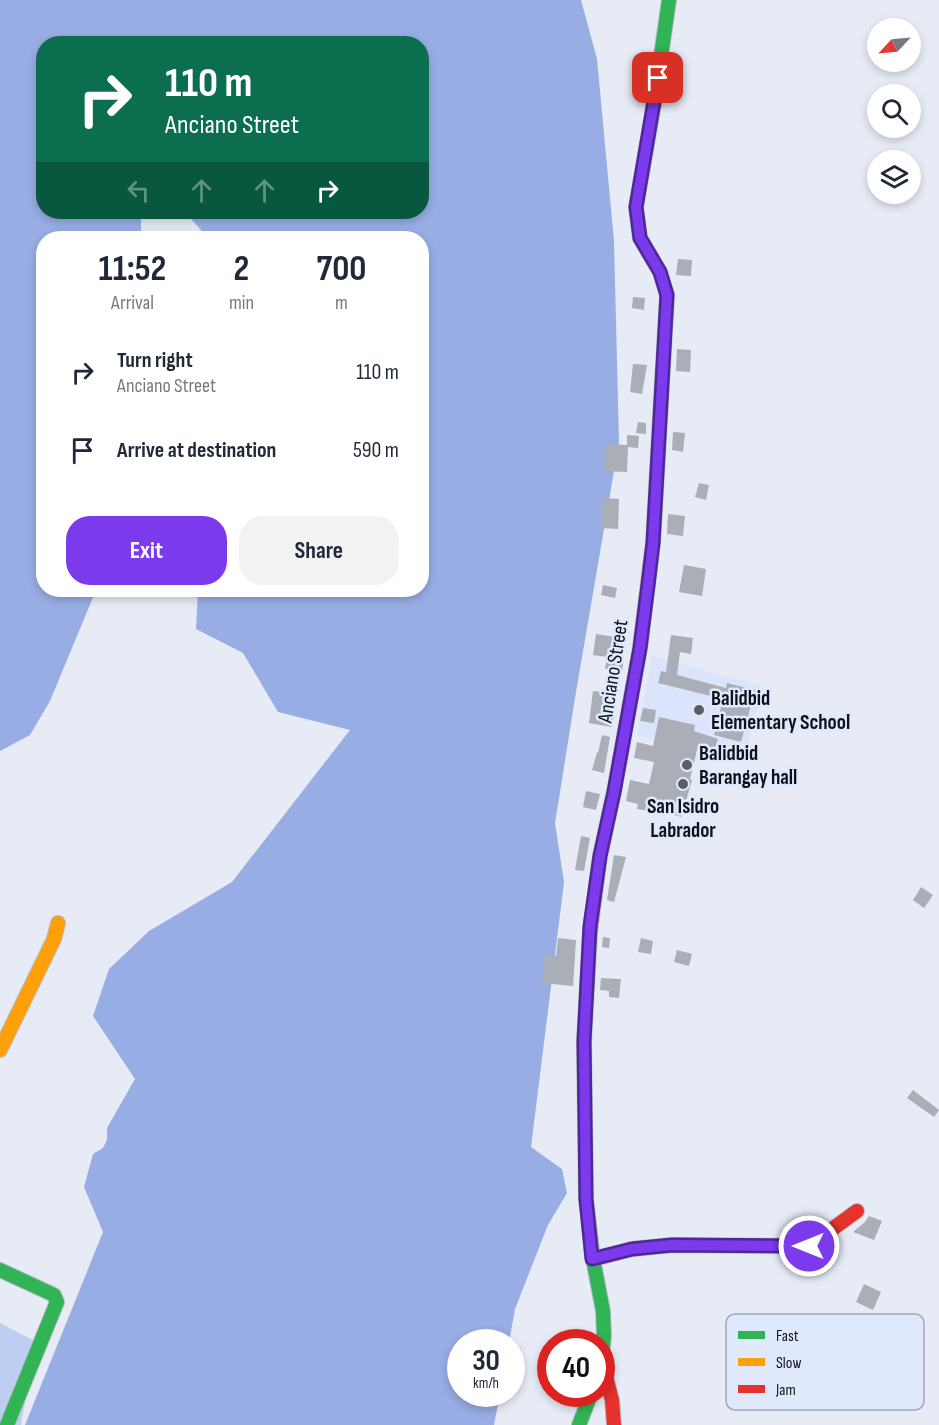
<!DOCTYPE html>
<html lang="en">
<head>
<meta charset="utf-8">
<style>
  body { margin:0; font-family:"Sofia Sans Condensed",sans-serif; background:#f2f2f3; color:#1f2937; height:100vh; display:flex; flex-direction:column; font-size:22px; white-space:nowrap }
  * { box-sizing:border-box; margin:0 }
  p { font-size:20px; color:#747a83 }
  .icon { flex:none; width:33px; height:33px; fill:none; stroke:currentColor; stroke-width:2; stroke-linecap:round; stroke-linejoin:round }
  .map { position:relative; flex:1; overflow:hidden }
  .side { position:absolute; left:36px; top:231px; width:393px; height:366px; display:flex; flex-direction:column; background:#fff; border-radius:24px; box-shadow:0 3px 9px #0003 }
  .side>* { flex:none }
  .guide { position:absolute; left:36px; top:36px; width:393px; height:183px; border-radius:24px; box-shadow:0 3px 9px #0003; background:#0b6e4f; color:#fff; overflow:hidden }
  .needle { width:39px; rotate:244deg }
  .tools { position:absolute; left:867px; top:18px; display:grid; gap:12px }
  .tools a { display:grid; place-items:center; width:54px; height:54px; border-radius:50%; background:#fff; box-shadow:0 3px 9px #0003; font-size:30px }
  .speed { position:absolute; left:447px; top:1329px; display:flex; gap:12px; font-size:30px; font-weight:700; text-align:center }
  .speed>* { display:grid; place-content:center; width:78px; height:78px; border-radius:50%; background:#fff; box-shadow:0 3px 9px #0003; line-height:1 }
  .speed small { font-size:15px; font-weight:400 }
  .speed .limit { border:9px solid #d22; background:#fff; color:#111 }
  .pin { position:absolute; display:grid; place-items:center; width:51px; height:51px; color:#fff; margin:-26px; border-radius:12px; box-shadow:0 3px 9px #0006 }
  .me { position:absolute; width:66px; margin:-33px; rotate:270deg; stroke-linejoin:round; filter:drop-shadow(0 0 4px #0008) }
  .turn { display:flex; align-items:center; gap:21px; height:126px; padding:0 30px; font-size:27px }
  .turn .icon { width:78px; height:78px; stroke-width:2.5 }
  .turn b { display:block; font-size:42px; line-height:51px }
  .lanes { display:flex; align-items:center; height:57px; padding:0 30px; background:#0003; justify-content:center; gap:30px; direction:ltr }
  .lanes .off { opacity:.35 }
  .eta { display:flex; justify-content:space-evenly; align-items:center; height:102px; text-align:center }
  .eta b { font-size:36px; font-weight:700; line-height:42px }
  .button { display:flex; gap:12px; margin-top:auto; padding:12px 30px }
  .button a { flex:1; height:69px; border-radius:24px; background:#7c3aed; color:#fff; font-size:24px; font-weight:700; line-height:69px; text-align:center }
  .button a+a { background:#f2f2f3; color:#1f2937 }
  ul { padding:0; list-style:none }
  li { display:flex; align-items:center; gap:18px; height:78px; padding:0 30px }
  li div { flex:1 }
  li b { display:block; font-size:22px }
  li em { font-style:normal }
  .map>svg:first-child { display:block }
  .built { fill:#dbe4fa }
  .green { fill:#becdf2 }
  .water { fill:#98ade4 }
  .building { fill:#aaaeb6 }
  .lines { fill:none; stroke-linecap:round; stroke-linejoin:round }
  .fast-casing { stroke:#b7bcc4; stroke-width:16 }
  .slow-casing { stroke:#b7bcc4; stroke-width:16 }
  .jam-casing { stroke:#b7bcc4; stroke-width:16 }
  .fast { stroke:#30b455; stroke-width:14 }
  .slow { stroke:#ff9f0a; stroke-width:14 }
  .jam { stroke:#e5322d; stroke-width:14 }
  .route-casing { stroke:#51269a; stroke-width:15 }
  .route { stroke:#7c3aed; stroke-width:10 }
  .poi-dot { fill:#5a5e67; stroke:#e0e8fb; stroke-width:2 }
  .labels { text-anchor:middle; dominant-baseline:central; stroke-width:5; stroke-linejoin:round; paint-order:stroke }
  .street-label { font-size:21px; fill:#0f121a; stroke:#e0e8fb }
  .poi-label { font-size:21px; font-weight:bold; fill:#0f121a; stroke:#e0e8fb; text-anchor:start }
  .key { fill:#e0e8fb; stroke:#a1a8b8; stroke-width:1.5 }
  .key-label { font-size:16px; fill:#0f121a }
</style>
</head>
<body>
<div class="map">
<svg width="939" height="1425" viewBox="0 0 939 1425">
  <rect width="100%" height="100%" fill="#e6ebf5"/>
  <path class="built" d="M652,656L763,686L742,762L637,735Z"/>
  <path class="green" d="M0,1323L35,1341L21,1425H0Z"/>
  <path class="water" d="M0,0H581L597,59L614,241L619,442L576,692L555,823L564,882L531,1147L562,1169L567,1193L548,1225L515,1309L509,1342H460V1394H500L494,1425H25L103,1232L84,1187L93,1154L103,1148L107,1140V1128L135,1079L93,1016L109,969L149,931L232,882L350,730L278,712L243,653L196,629L198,590H422V238H208L185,212H422V44H44V212H141V238H44V590H96L50,701L30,735L0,751Z"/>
  <path class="building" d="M678,259L692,260L691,276L676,275Z
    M633,297L645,298L644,310L632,308Z
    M677,349L691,350L690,372L676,371Z
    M633,364L647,365L642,394L630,392Z
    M638,422L646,423V434L636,433Z
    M673,432L685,433L683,452L672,450Z
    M627,435L639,436L638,448L628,447L627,472L604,471L606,444L627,445Z
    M699,483L709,485L706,500L695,497Z
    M603,498L619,499L618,529L601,528Z
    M668,514L685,516L683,536L667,534Z
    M684,565L706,569L702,596L679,592Z
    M603,585L617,588L615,598L601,595Z
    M596,634L615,637L612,656L624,658L622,672L605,669L607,657L593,655Z
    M671,635L693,638L691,654L680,652L677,675L726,688L727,683L755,690L741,742L714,735L723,699L658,683L661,671L666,672Z
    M593,691L617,694L612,727L589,723Z
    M643,708L656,710L654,723L640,721Z
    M659,717L695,725L694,731L718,739L714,751L698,746L690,779L692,780L689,791L681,817L651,808L650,811L637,809L638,804L626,801L630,780L649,784L654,762L634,758L637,742L653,746Z
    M602,735L610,737L604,773L592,770L597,752L598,753Z
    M586,791L600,794L596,810L583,807Z
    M581,836L590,838L584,871L575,870Z
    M614,855L626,857L614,902L607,900Z
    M921,887L933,895L924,908L913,900Z
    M603,937L610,938L609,948L602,947Z
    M558,938L576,940L573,986L542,983L544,955L556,956Z
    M641,938L653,941L651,954L638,952Z
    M677,950L692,954L689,966L674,962Z
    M601,978L621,979L619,998L609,997V991L600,990Z
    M913,1090L939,1110L934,1117L907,1098Z
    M869,1216L882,1221L874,1240L853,1232L865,1222Z
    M864,1284L881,1292L873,1310L856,1302Z"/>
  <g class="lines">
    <defs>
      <path id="fast" d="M633,687L640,648L653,543L667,295L660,272L640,238L636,207L655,98L669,0
        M590,932L584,1041L586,1199L593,1259L603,1311L604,1336L602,1354
        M0,1270L54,1295L57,1302L7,1425
        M579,1425L591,1394"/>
      <path id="slow" d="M0,1050L54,939L58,923"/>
      <path id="jam" d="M590,932L600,856L614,792L633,687
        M593,1259L632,1249L672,1245L809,1246L857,1211
        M602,1362L612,1400L614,1425"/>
    </defs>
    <use href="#fast" class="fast-casing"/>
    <use href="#slow" class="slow-casing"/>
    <use href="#jam" class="jam-casing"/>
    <use href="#fast" class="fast"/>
    <use href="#slow" class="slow"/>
    <use href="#jam" class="jam"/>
  </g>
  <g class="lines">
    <defs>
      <path id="route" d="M658,78L636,207L640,238L660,272L667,295L653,543L648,585L640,648L614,792L600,856L590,926L584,1041L586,1199L592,1259L632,1249L672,1245L809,1246"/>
    </defs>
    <use href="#route" class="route-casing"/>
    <use href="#route" class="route"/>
  </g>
  <g class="poi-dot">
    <circle cx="699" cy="710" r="6"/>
    <circle cx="687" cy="765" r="6"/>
    <circle cx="683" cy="784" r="6"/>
  </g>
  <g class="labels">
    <g class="street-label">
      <text transform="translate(613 671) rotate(-81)">Anciano Street</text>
    </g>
    <g class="poi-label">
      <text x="711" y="698">Balidbid<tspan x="711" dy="24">Elementary School</tspan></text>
      <text x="699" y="753">Balidbid<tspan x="699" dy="24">Barangay hall</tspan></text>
      <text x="683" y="806" text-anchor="middle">San Isidro<tspan x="683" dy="24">Labrador</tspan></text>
    </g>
  </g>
  <rect x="726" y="1314" width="198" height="96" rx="9" class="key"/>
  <rect x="738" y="1331" width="27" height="8" fill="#30b455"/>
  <rect x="738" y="1358" width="27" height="8" fill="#ff9f0a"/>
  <rect x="738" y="1385" width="27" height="8" fill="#e5322d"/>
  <g class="key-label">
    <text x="776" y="1341">Fast</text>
    <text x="776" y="1368">Slow</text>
    <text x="776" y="1395">Jam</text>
  </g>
</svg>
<div class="tools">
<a><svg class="needle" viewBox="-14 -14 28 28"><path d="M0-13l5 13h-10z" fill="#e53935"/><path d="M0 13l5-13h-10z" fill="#747a83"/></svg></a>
<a><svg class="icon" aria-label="search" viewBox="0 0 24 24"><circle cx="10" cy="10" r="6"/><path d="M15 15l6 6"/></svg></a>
<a><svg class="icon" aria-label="layers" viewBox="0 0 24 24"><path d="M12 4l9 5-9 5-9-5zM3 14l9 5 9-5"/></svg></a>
</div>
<div class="speed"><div>30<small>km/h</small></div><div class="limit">40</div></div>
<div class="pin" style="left:658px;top:78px;background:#d93025"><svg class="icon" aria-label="arrive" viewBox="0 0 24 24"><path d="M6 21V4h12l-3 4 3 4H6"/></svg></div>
<svg class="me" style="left:809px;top:1246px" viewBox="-20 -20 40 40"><circle r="17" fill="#7c3aed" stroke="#fff" stroke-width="3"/><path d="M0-11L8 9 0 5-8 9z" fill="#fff"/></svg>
<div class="guide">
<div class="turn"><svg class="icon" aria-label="right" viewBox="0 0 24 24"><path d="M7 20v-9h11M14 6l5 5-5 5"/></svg><div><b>110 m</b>Anciano Street</div></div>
<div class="lanes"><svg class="icon off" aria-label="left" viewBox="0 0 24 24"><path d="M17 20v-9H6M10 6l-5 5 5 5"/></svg><svg class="icon off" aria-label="ahead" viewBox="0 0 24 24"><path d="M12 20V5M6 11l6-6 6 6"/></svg><svg class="icon off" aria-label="ahead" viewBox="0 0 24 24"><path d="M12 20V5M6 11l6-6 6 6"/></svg><svg class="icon" aria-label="right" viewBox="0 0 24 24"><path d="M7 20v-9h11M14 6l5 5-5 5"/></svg></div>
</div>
<section class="side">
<div class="eta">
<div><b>11:52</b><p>Arrival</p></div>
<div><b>2</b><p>min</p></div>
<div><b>700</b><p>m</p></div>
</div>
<ul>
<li><svg class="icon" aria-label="right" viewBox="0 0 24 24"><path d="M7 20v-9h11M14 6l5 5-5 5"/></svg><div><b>Turn right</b><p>Anciano Street</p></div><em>110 m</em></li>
<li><svg class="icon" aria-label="arrive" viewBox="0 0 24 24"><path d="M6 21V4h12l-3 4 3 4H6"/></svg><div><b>Arrive at destination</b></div><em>590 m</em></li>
</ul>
<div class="button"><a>Exit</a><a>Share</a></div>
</section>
</div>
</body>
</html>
